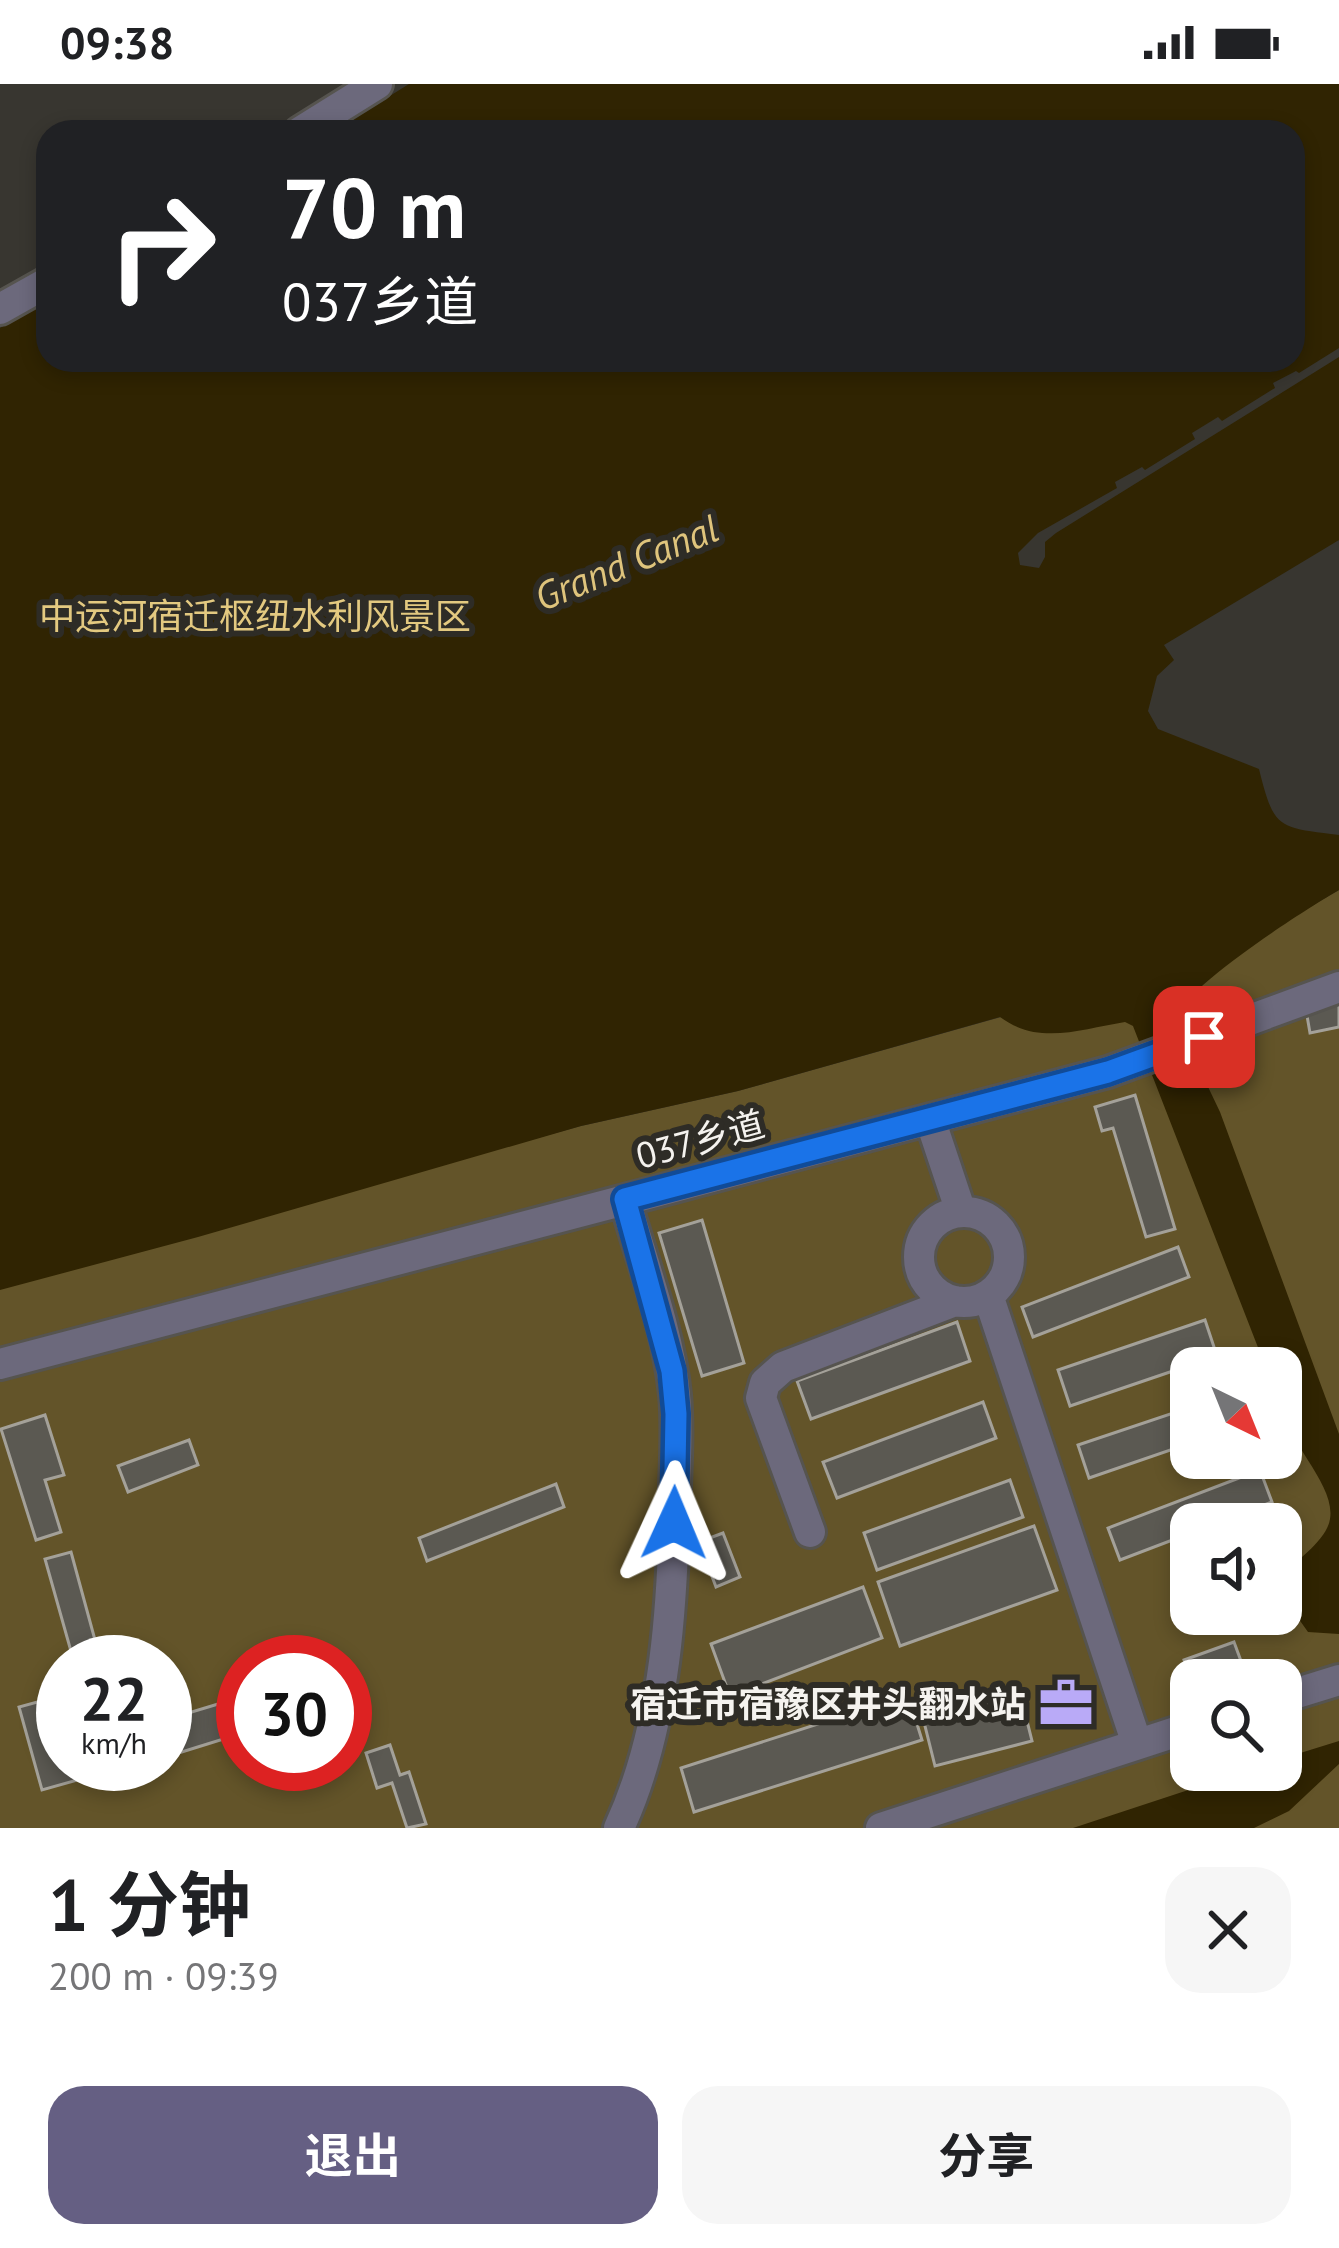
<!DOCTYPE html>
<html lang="zh">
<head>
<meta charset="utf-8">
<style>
  body { margin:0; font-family:"PT Sans","Noto Sans SC",sans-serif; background:#f6f6f6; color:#202124; height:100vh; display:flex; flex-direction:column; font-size:45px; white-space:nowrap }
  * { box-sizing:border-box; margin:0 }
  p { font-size:39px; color:#757577 }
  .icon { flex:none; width:66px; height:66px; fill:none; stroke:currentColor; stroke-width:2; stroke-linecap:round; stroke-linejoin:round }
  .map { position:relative; height:1744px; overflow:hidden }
  .drawer { display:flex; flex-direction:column; background:#fff; flex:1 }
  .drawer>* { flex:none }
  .top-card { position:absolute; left:36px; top:36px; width:1269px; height:252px; border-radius:36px; box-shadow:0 6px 18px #0003; background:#202124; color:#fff; overflow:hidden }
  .needle { width:78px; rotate:137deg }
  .buttons { position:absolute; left:1170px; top:1263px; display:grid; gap:24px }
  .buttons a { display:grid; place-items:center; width:132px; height:132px; border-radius:24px; background:#fff; box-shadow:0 6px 18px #0003; font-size:60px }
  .speed { position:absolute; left:36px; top:1551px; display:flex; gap:24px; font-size:60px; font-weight:700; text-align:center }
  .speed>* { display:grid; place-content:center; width:156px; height:156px; border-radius:50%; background:#fff; box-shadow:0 6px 18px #0003; line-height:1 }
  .speed small { font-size:30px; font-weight:400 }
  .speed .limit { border:18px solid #d22; background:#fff; color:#111 }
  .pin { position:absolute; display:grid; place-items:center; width:102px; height:102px; color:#fff; margin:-51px; border-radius:24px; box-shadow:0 6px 18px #0006 }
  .me { position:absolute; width:132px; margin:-66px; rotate:1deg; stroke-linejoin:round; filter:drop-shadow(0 0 9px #0008) }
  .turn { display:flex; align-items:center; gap:42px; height:252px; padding:0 48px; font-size:54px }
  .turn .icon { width:156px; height:156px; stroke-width:2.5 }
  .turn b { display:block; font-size:84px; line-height:102px }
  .round { display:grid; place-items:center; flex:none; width:126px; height:126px; border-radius:36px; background:#f6f6f6 }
  .summary { display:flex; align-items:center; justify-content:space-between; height:204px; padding:0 48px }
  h1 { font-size:72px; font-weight:700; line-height:90px }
  .button { display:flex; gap:24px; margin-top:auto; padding:24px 48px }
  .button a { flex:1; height:138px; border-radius:36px; background:#655f83; color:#fff; font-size:48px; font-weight:700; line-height:138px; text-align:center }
  .button a+a { background:#f6f6f6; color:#202124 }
  .status { display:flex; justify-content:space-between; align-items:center; height:84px; padding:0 60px; background:#fff; direction:ltr }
  .status svg { height:33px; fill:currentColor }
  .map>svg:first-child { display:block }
  .green { fill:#635429; fill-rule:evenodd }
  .water { fill:#302402 }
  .pier { fill:#383630 }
  .building { fill:#5b5952; stroke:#a4a199; stroke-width:3 }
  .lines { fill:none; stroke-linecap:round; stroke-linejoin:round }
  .minor-casing { stroke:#56544f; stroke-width:36 }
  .minor { stroke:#6c697c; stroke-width:30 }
  .route-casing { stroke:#114b97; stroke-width:30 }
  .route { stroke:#1a73e8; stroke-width:21 }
  .labels { text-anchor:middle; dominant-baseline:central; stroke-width:12; stroke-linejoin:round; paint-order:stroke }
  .park-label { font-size:36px; fill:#e3c980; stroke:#2e2c26 }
  .street-label { font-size:36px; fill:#f5f3ef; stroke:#2e2c26 }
  .poi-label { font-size:36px; font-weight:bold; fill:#f5f3ef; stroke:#2e2c26; text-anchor:end }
  .water-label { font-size:39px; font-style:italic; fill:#dfc47c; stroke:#2e2c26 }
</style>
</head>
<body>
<div class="status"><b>09:38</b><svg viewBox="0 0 49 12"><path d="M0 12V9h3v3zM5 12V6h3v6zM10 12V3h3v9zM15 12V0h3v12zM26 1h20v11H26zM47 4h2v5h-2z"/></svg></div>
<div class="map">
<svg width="1339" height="1744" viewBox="0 0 1339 1744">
  <rect width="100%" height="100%" fill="#383630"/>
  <path class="green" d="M1339,806V1744H0V1202L581,1042L738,1007L1001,933L1303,827ZM1191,1284H1281V1374H1191ZM1191,1440H1281V1530H1191ZM63,1578H165V1680H63ZM243,1578H345V1680H243ZM1191,1596H1281V1686H1191Z"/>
  <path class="water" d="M409,0H1339V456L1164,561L1174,576L1157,592L1148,627L1158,645L1259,685C1274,746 1278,743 1339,751V806C1303,827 1189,900 1175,934L1176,946L1190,965L1220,1028L1339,1350V1550L1308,1548L1281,1510V1492C1296,1477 1327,1456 1330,1435C1336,1401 1287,1358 1281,1322C1279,1310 1281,1296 1281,1284H1266L1133,942L1125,938C1081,945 1039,962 1000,933L738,1007L581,1042L198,1153L0,1206V244L48,217V276H1293V48H332Z
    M1339,1657V1680L1289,1727L1254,1744H1073L1249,1686H1281V1675Z"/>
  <path class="pier" d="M1339,264V273L1056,449L1045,458V473L1039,484L1020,481L1018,469L1038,449L1117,404L1115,398L1142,383L1145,386L1195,355L1192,349L1218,333L1222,337L1275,304L1273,299L1296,287L1299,289Z"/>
  <path class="building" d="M1339,914V943L1310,949L1305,920Z
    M1135,1011L1175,1145L1146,1153L1113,1044L1102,1047L1095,1023Z
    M702,1136L744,1279L702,1292L659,1149Z
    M1178,1163L1189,1193L1033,1253L1022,1223Z
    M1205,1236L1217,1272L1070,1322L1058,1286Z
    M957,1238L970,1277L811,1335L797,1297Z
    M983,1318L996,1354L837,1414L823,1378Z
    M1191,1323V1359L1089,1394L1078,1361Z
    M45,1331L64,1391L45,1396L61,1448L36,1456L1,1345Z
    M189,1356L198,1381L128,1408L118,1382Z
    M1260,1386L1272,1418L1215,1440H1191V1449L1120,1476L1108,1444Z
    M1010,1396L1023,1433L877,1486L864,1449Z
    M556,1400L564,1423L427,1477L419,1454Z
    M1034,1442L1057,1506L900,1562L878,1498Z
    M723,1449L740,1493L716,1503L699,1458Z
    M71,1468L101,1578H74L45,1475Z
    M863,1503L882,1554L730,1612L711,1560Z
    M1234,1558L1245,1588L1224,1596L1191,1599L1184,1576Z
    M1018,1601L1032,1657L935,1682L921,1626Z
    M63,1611V1680H134L42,1706L19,1623Z
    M908,1611L922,1656L694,1728L681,1684Z
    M238,1614L243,1649L172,1671L165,1636Z
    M390,1661L400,1691L409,1688L426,1740L407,1744L392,1699L377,1704L366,1669Z"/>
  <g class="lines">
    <defs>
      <path id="minor" d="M300,48L377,0
        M0,225L48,198
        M930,1035L961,1128
        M919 1173a45 45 0 1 1 90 0a45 45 0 1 1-90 0Z
        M988,1211L1137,1660
        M0,1280L625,1116
        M810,1448L761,1314L765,1299L783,1283L955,1217
        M1281,1614L1339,1596
        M619,1744C667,1641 673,1514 675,1402C676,1372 678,1341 675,1311C669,1248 642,1177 625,1116L1108,988L1339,903
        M881,1744L1191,1643"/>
    </defs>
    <use href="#minor" class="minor-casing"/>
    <use href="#minor" class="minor"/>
  </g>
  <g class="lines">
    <defs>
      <path id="route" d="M674,1439L676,1330L672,1287L625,1115L1108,988L1204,953"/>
    </defs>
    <use href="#route" class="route-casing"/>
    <use href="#route" class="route"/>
  </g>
  <defs>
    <symbol id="office-bare" viewBox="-9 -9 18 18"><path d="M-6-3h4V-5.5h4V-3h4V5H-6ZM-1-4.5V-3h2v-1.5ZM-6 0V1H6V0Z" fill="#b9aaf7" stroke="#2e2c26" stroke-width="2.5" paint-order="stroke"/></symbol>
  </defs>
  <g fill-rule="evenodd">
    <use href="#office-bare" x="1028" y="1581" width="76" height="76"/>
  </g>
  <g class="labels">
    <g class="park-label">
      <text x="255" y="531">中运河宿迁枢纽水利风景区</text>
    </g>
    <g class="street-label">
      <text transform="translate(700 1055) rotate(-15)">037乡道</text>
    </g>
    <g class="poi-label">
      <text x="1026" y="1619">宿迁市宿豫区井头翻水站</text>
    </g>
    <g class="water-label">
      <text transform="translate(626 478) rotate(-22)">Grand Canal</text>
    </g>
  </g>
</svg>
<div class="buttons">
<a><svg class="needle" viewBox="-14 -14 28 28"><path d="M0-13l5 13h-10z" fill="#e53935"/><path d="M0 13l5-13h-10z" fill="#757577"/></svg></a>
<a><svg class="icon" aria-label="sound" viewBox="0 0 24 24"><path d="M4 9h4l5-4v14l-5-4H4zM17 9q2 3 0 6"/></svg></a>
<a><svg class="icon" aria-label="search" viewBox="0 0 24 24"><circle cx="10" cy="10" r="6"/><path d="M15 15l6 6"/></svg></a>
</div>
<div class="speed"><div>22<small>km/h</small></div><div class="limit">30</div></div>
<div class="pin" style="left:1204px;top:953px;background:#d93025"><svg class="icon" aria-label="arrive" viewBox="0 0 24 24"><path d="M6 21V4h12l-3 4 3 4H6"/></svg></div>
<svg class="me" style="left:674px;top:1439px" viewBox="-20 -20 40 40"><path d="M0-17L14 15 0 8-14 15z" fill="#1a73e8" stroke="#fff" stroke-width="4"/></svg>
<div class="top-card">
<div class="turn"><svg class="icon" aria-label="right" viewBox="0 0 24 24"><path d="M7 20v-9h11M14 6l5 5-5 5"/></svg><div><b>70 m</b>037乡道</div></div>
</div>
</div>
<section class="drawer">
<div class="summary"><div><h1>1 分钟</h1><p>200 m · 09:39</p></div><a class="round"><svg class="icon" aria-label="close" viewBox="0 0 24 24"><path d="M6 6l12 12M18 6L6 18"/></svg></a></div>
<div class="button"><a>退出</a><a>分享</a></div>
</section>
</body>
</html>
